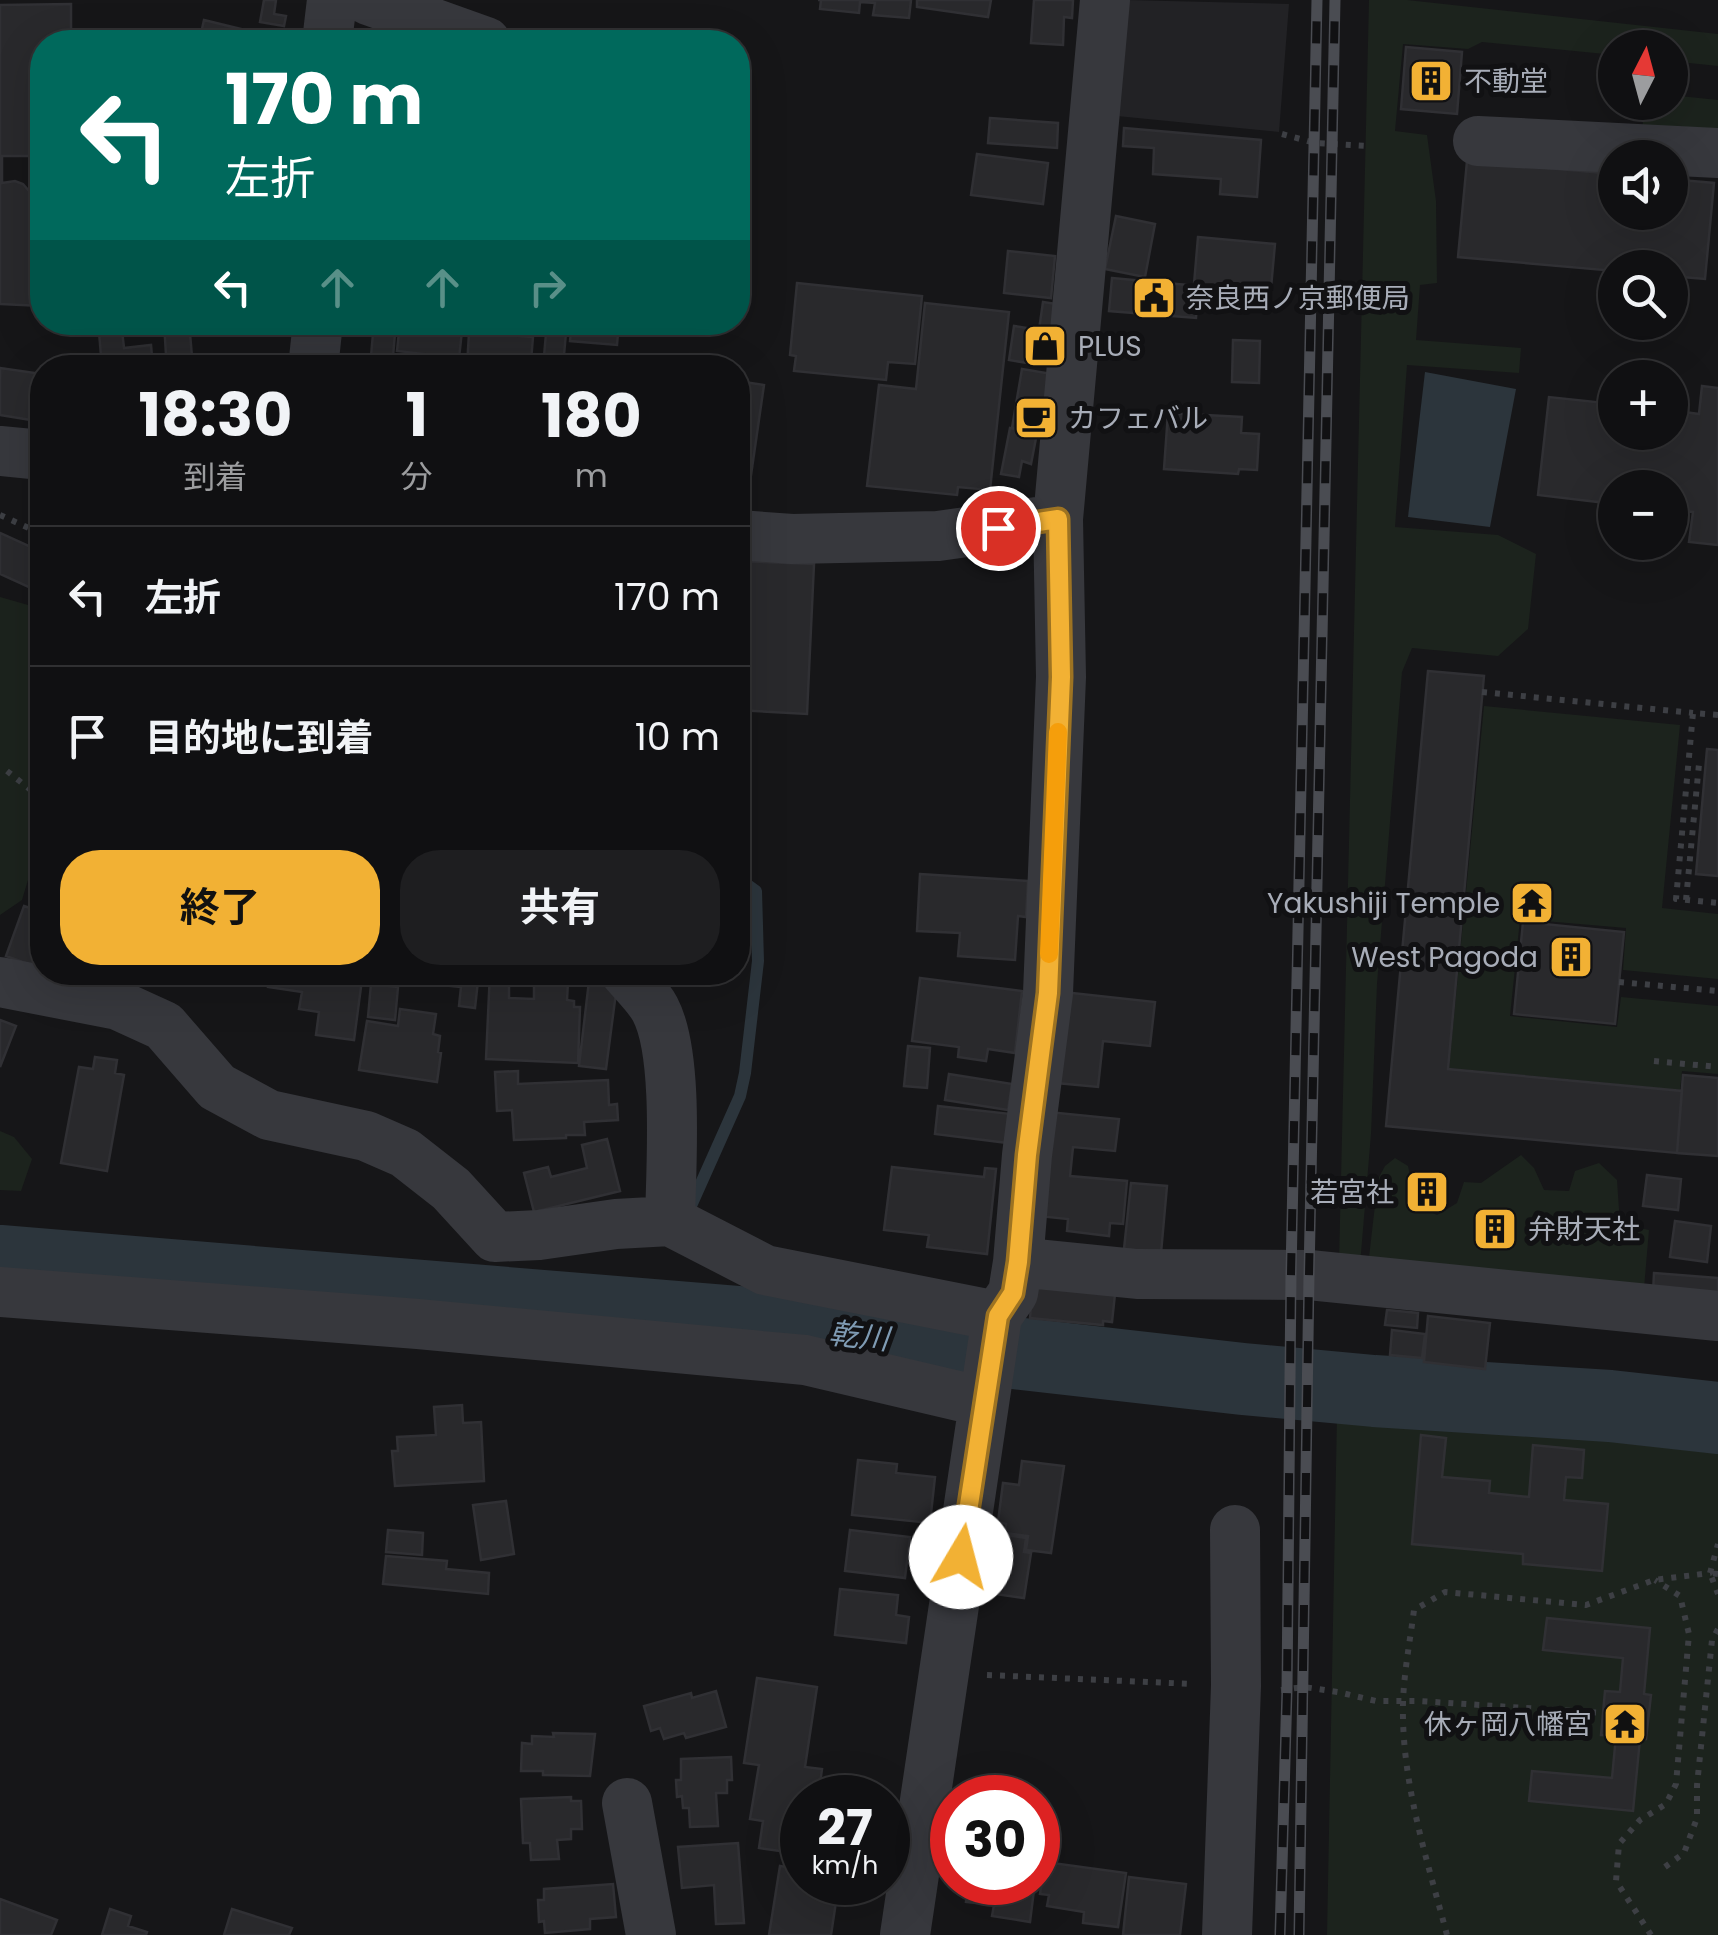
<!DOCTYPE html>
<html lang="ja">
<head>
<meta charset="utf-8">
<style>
  body { margin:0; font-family:Poppins,"Noto Sans JP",sans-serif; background:#1e1e20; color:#f1f3f6; height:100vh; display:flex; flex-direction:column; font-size:38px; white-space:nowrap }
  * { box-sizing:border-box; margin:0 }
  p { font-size:32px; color:#9c9d9f }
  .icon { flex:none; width:55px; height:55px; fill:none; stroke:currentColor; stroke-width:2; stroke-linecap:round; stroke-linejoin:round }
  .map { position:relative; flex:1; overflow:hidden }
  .drawer { position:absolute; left:30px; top:355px; width:720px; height:630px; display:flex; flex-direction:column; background:#101012; border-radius:40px; box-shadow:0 10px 40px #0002,0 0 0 2px #303032 }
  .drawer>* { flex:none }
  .hud { position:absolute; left:30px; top:30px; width:720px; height:305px; border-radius:40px; box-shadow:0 10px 40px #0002,0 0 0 2px #303032; background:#00695c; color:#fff; overflow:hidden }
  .needle { width:65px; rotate:6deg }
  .controls { position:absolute; left:1598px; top:30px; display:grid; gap:20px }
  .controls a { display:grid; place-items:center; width:90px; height:90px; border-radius:50%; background:#101012; box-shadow:0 10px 40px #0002,0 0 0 2px #303032; font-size:50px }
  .speed { position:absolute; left:780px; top:1775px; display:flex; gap:20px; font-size:50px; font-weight:700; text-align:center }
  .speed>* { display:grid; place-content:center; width:130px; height:130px; border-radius:50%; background:#101012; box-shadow:0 10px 40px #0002,0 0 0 2px #303032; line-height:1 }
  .speed small { font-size:25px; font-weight:400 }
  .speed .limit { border:15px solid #d22; background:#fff; color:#111 }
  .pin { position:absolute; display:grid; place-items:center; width:85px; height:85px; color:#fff; margin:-42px; border:5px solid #fff; border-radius:50%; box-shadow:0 2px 10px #0007 }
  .me { position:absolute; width:110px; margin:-55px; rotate:8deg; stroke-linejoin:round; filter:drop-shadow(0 0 8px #0008) }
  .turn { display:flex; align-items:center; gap:35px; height:210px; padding:0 30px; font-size:45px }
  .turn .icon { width:130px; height:130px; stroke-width:2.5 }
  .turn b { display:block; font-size:70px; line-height:85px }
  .lanes { display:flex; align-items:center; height:95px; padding:0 30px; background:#0003; justify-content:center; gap:50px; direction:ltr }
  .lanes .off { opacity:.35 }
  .eta { display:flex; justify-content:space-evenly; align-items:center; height:170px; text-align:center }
  .eta b { font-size:60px; font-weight:700; line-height:70px }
  .action { display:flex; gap:20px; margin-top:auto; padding:20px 30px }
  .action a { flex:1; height:115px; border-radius:40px; background:#f2b134; color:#111; font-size:40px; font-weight:700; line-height:115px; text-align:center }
  .action a+a { background:#1e1e20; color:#f1f3f6 }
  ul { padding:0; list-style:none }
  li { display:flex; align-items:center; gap:30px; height:140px; padding:0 30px; border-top:2px solid #303032 }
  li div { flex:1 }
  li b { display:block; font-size:38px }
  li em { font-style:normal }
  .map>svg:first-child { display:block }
  .built { fill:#222225 }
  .green { fill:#1c231d }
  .water { fill:#2c353c }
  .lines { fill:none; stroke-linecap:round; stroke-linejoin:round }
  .stream { stroke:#2c353c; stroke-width:12 }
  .river { stroke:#2c353c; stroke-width:72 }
  .building { fill:#29292c; stroke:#303034; stroke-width:2.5 }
  .path { stroke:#3d3f44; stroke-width:6; stroke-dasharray:5 8; stroke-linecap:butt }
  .minor { stroke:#37383d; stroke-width:50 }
  .rail-casing { stroke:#4a4c52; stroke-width:11 }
  .rail { stroke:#111113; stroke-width:8; stroke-dasharray:22; stroke-linecap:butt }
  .route-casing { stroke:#9d7322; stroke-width:25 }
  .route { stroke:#f2b134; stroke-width:18 }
  .slow { stroke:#f59e0b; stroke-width:18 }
  .labels { text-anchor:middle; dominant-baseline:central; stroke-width:10; stroke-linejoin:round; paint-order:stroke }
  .poi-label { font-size:28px; fill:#a8adb8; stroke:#111113; text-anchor:start }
  .water-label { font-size:30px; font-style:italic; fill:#7f9bb3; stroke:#111113 }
</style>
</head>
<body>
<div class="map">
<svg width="1718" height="1935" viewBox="0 0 1718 1935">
  <rect width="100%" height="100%" fill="#161618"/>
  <path class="built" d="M1126,0L1289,4L1279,132L1117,116Z"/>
  <path class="green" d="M1369,0H1407L1718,34V66L1670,61V48H1615V55L1482,42L1468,49L1403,44L1395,131L1427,135L1436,201L1437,283L1420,285L1416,340L1521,348L1519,373L1407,365L1395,527L1498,535L1536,554L1528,629L1498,656L1412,648L1402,672L1377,984L1371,1134L1360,1265L1339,1263Z
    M1670,95L1718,100V138L1642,130L1645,103L1670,102Z
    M0,597L42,609V848L36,853L22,900L0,915Z
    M1484,706L1680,725L1662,908L1718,914V979L1623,970L1626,928L1520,919L1510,1016L1617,1027L1621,997L1718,1006V1074L1682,1071L1680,1090L1449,1068Z
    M0,1131L14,1137L32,1159L21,1191L0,1190Z
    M1521,1155L1534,1168L1544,1190L1569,1191L1575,1171L1599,1163L1617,1180L1620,1224L1649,1230L1643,1300L1368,1266L1378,1179L1385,1166L1395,1158L1408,1166L1413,1190L1422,1208L1437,1215L1457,1203L1464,1182L1481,1183Z
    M1337,1415L1718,1445V1935H1327Z"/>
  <path class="water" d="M1425,372L1516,389L1490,527L1408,517Z"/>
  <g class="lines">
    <path class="stream" d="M690,1208L740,1096L745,1073L758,961L756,891L738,878"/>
    <path class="river" d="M0,1261L749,1323L1243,1379L1374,1391L1610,1406L1718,1418"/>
  </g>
  <path class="building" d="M264,0H276L274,14L286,16L284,26L260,22Z
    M818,0H911L909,18L873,15L875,3L860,2L859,13L820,9L821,0Z
    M917,0H991L988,17L917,7Z
    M1034,0H1073L1072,18L1064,17L1063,45L1031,43Z
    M71,4V42H42V64H31L32,93H42V156H2V183L15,181L23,184L35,198L42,197V306L0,304V5Z
    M204,20L249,31L246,42H199Z
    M1406,47L1462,52L1457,114L1401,109Z
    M990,118L1058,123L1057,148L988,143Z
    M1124,128L1261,140L1257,197L1220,194L1221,179L1153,174L1154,148L1123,146Z
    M977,154L1048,163L1043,204L971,195Z
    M1467,161L1615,174V212H1670V179L1714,183L1705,279L1670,276V268H1615V271L1458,257Z
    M1116,216L1155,224L1145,277L1105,269Z
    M1198,237L1275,244L1270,299L1245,297L1246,288L1194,284Z
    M1008,251L1055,256L1051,298L1004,293Z
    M1112,278L1198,286L1196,318L1109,311Z
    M797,283L922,296L915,364L888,362L886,380L794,371L796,356L790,355Z
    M1043,302L1063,305L1053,367L1009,360L1014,326L1039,330Z
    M925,303L1009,312L990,490L958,487L957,495L867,486L879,385L916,389Z
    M164,322H189L193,368H102L99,332L122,330L124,348L151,345L152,356L166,355Z
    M374,322H396L392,368H370Z
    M400,322H463L459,358L449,357L448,367L422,365L424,354L397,351Z
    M547,322H567L563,366L579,368H543Z
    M572,322H619L617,345L570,341Z
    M469,332L533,337L531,361L536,362V368H467Z
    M1233,340L1260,341L1259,383L1232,382Z
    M584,361L605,363V368H584Z
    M0,368L42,374L37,421L0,415Z
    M1022,369L1052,374L1041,433L1012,428Z
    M738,381L764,385L749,489L742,493L738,492Z
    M1702,386L1718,388V545L1689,542L1693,512L1670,510V488H1615V504L1538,495L1549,397L1615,404V432H1670V410L1699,414Z
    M1168,413L1242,417L1241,433L1259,434L1257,470L1239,469L1238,474L1164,469Z
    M1010,428L1037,433L1031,464L1022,461L1019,477L1001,474Z
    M0,533L42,552V593L0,574Z
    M738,561L814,564L807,714L738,710Z
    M1428,671L1484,676L1448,1069L1682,1091L1677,1153L1386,1126Z
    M1707,749L1718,750V876L1696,874Z
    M920,874L1028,881L1026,917L1018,916L1015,960L958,956L960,933L917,931Z
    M24,906L42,912V969L6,956Z
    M1523,922L1624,932L1615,1024L1514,1014Z
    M270,972H363L354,1040L316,1035L319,1012L299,1009L302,992L268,987Z
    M371,972H479L475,1008L459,1006L461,987L371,978Z
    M490,972H516V980H509V998L534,999V981L568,982L567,1000L574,1001V1007H580L578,1063L486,1059Z
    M920,978L1022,991L1015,1053L988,1049L986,1061L958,1057L959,1047L912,1041Z
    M589,981L617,985L606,1069L579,1066Z
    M371,984L398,987L395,1020L368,1017Z
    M1063,992L1155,1002L1150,1046L1103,1041L1098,1087L1057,1083Z
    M400,1009L436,1014L433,1034L440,1036L438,1052L441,1053L437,1082L359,1070L367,1021L398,1026Z
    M0,1020L16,1026L0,1067Z
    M908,1046L930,1048L927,1088L904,1086Z
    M95,1057L117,1060L115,1073L124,1075L107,1171L61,1163L79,1067L93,1069Z
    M518,1071V1084L608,1080L609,1105L617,1104L618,1120L584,1122L585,1135H566V1138L514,1140L512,1110L497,1111L495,1072Z
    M949,1074L1012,1084L1008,1110L945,1100Z
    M1683,1075L1718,1078V1156L1677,1153Z
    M938,1106L1011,1114L1008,1143L935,1134Z
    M1048,1112L1119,1119L1115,1151L1073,1147L1070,1176L1127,1181L1123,1224L1110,1223L1109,1236L1067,1231L1068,1219L1038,1216Z
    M607,1139L620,1191L534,1212L524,1173L548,1167L551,1177L587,1168L582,1145Z
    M892,1167L984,1177L985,1168L996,1169L987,1254L927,1247L929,1235L884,1230Z
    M1647,1175L1681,1179L1678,1210L1643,1206Z
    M1415,1179L1443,1182L1440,1206L1411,1203Z
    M1131,1183L1167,1186L1161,1253L1124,1249Z
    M1482,1213L1512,1217L1507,1244L1479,1241Z
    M1675,1221L1711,1226L1707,1262L1670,1257Z
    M1654,1273L1718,1278V1298L1653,1293Z
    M1033,1281L1115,1294L1112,1322L1103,1321V1325L1030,1318Z
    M1387,1310L1418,1313L1417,1328L1385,1325Z
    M1428,1316L1490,1323L1485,1369L1424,1362Z
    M1392,1330L1425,1334L1422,1358L1390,1355Z
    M462,1405L463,1423L481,1422L484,1481L395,1486L392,1451H398L397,1437L436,1435L434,1407Z
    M1421,1435L1446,1438L1442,1477L1490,1481L1489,1493L1529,1497L1533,1445L1584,1450L1582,1478L1566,1477L1564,1500L1608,1504L1602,1571L1523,1564V1554L1412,1544Z
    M858,1460L897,1464L896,1473L935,1477L930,1523L852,1515Z
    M1022,1461L1064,1466L1051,1553L1026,1550L1028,1536L1005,1533L1006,1524L998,1522L1003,1483L1019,1485Z
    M506,1501L514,1554L481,1560L473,1505Z
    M388,1530L423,1533L422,1555L386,1552Z
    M850,1530L910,1537L905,1578L845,1571Z
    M1005,1535L1026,1538L1024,1552L1031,1553L1024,1598L988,1593L996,1545L1003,1546Z
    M386,1556L447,1561L446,1569L489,1573L488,1594L383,1584Z
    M840,1589L898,1595L896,1615L909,1617L906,1643L835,1635Z
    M1547,1618L1650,1628L1644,1694L1651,1695L1646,1739H1640L1633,1811L1529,1801L1532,1771L1612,1778L1616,1736L1601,1735L1605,1691L1620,1692L1623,1658L1543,1650Z
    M757,1678L817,1687L805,1767L822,1769L818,1798H802V1854L759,1848L763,1821L750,1819L759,1765L744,1763Z
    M716,1691L726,1727L686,1738L684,1733L664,1739L660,1728L651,1731L644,1706L691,1693L692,1698Z
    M553,1733L595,1734L590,1776L543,1775V1771H521L522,1743L532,1744V1736L554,1737Z
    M731,1757L732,1780H727V1793H716L718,1826L690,1827L689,1808H683L682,1796L677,1797L676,1780H681V1759Z
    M571,1797V1801H581L582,1829H571V1839L557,1840L559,1859L531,1860L530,1843H523L521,1799Z
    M738,1843L744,1923L716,1924L714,1885L682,1888L678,1847Z
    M1045,1862L1126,1873L1118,1927L1083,1923L1084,1912L1047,1906L1049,1895L1040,1894Z
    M780,1866L802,1869V1882H839L831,1935H769Z
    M1129,1877L1186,1884L1180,1935H1123Z
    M968,1882H1035L1030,1922L992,1916L994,1905L966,1902Z
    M613,1884L616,1917L590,1919V1929L545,1933L544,1921L539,1922L538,1900H544V1889Z
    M0,1899L57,1920L51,1935H0Z
    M110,1909L131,1916L128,1926L147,1932L146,1935H102Z
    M232,1909L292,1928L289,1935H224Z"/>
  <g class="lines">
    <path class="path" d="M1282,134L1315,143L1367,146
      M0,515L42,534
      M1482,692L1693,713
      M1718,715L1693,713L1676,899L1718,903
      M7,771L42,799
      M1686,900L1699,764L1705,765
      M1619,982L1718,991
      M1654,1061L1718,1067
      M1718,1574L1710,1573L1718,1594
      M987,1675L1194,1684
      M1281,1690L1304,1687L1338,1692L1376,1701H1419L1603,1713
      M1665,1867L1684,1853L1697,1818V1785L1712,1640L1718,1629
      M1447,1935C1427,1859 1401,1782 1403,1702C1404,1672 1410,1641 1414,1610L1445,1592L1586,1605L1654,1580L1710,1573L1718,1544
      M1651,1935L1616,1881L1619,1844L1640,1820L1666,1804L1676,1784L1689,1634L1680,1596L1655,1580"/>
    <path class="minor" d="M368,0L486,42
      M327,42L332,0
      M1478,141L1718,153
      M313,368L318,322
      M0,451L42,455
      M738,535L792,539L938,536L1058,519
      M625,972C635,984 648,996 655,1009C679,1054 671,1168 670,1221
      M0,982L118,1005L164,1026L217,1087L269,1115L366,1136L405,1153L451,1189L495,1237L539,1235L616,1224L670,1221L765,1270L997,1316
      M1018,1262L1137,1274L1309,1275L1718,1316
      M0,1292L418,1324L805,1360L984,1402
      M627,1803L651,1935
      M905,1935L997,1316L1013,1293L1018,1262L1027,1155L1048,993L1061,677L1058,519L1105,0
      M1227,1935L1236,1686L1235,1530"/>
    <defs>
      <path id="rail" d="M1280,1935L1287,1690L1291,1274L1317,0
        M1299,1935L1309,1275L1335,0"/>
    </defs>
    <use href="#rail" class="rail-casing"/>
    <use href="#rail" class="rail"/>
  </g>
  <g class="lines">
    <defs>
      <path id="route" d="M961,1557L998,1316L1013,1293L1018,1262L1027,1155L1048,993L1061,677L1058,519L998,528"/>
    </defs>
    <use href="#route" class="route-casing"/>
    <use href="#route" class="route"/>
    <path class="slow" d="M1049,954L1058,732"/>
  </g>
  <defs>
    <symbol id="building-square" viewBox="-11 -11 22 22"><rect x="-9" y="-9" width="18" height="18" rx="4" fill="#f2b134" stroke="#111113"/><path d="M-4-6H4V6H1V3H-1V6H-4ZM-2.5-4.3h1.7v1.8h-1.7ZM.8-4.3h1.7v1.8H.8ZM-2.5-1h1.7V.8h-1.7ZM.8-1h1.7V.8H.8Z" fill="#111"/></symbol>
    <symbol id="civic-square" viewBox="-11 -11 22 22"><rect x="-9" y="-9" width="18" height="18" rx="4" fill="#f2b134" stroke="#111113"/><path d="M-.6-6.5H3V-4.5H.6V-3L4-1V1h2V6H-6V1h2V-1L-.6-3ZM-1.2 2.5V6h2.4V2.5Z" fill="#111"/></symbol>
    <symbol id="shop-square" viewBox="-11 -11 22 22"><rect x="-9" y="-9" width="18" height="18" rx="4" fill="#f2b134" stroke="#111113"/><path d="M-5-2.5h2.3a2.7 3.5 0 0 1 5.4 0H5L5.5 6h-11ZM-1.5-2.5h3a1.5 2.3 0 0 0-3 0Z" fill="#111"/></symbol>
    <symbol id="cafe-square" viewBox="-11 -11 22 22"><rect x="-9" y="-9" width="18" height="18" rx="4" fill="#f2b134" stroke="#111113"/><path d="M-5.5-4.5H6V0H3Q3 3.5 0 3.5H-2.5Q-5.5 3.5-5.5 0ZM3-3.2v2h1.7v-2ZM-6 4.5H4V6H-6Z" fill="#111"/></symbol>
    <symbol id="temple-square" viewBox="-11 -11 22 22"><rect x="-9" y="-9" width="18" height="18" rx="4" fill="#f2b134" stroke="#111113"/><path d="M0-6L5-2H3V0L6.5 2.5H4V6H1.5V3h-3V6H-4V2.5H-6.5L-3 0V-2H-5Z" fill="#111"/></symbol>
  </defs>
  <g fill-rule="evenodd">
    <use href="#building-square" x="1406" y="56" width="50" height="50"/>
    <use href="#civic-square" x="1129" y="273" width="50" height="50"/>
    <use href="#shop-square" x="1020" y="321" width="50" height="50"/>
    <use href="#cafe-square" x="1011" y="393" width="50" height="50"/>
    <use href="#temple-square" x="1507" y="878" width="50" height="50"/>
    <use href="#building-square" x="1546" y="932" width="50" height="50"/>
    <use href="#building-square" x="1402" y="1167" width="50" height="50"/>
    <use href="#building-square" x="1470" y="1204" width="50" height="50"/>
    <use href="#temple-square" x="1600" y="1699" width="50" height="50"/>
  </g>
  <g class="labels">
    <g class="poi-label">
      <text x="1464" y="81">不動堂</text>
      <text x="1186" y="298">奈良西ノ京郵便局</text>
      <text x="1078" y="346">PLUS</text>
      <text x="1068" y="418">カフェバル</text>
      <text x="1500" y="903" text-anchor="end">Yakushiji Temple</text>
      <text x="1538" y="957" text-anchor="end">West Pagoda</text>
      <text x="1394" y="1192" text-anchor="end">若宮社</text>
      <text x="1528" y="1229">弁財天社</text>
      <text x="1592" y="1724" text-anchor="end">休ヶ岡八幡宮</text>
    </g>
    <g class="water-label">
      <text transform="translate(859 1336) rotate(6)">乾川</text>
    </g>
  </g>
</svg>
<div class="controls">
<a><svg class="needle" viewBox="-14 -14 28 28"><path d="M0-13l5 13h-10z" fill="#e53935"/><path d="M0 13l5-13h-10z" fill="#9c9d9f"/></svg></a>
<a><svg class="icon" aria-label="sound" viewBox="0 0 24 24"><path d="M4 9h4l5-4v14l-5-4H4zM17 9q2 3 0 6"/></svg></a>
<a><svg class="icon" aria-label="search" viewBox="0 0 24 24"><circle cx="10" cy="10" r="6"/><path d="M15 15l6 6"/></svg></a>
<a>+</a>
<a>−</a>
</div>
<div class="speed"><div>27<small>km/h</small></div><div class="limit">30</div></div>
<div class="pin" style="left:998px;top:528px;background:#d93025"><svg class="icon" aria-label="arrive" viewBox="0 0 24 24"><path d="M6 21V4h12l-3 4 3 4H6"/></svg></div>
<svg class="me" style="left:961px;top:1557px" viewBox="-20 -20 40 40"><circle r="19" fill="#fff"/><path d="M0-13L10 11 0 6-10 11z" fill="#f2b134"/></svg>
<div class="hud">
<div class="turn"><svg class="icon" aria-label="left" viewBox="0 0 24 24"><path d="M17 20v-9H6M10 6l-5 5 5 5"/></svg><div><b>170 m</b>左折</div></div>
<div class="lanes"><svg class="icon" aria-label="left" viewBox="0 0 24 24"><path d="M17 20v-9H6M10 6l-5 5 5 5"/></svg><svg class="icon off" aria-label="ahead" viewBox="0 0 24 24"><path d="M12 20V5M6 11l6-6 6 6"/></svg><svg class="icon off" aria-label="ahead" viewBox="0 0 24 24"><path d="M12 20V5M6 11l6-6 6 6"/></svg><svg class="icon off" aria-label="right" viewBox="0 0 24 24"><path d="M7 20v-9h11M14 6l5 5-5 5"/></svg></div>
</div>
<section class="drawer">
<div class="eta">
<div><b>18:30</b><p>到着</p></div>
<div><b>1</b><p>分</p></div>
<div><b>180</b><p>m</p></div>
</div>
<ul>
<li><svg class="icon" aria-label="left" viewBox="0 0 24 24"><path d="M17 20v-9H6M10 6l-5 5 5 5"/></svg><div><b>左折</b></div><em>170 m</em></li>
<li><svg class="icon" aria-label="arrive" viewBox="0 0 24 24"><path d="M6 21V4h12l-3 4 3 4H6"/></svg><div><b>目的地に到着</b></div><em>10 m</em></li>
</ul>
<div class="action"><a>終了</a><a>共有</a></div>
</section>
</div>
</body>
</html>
